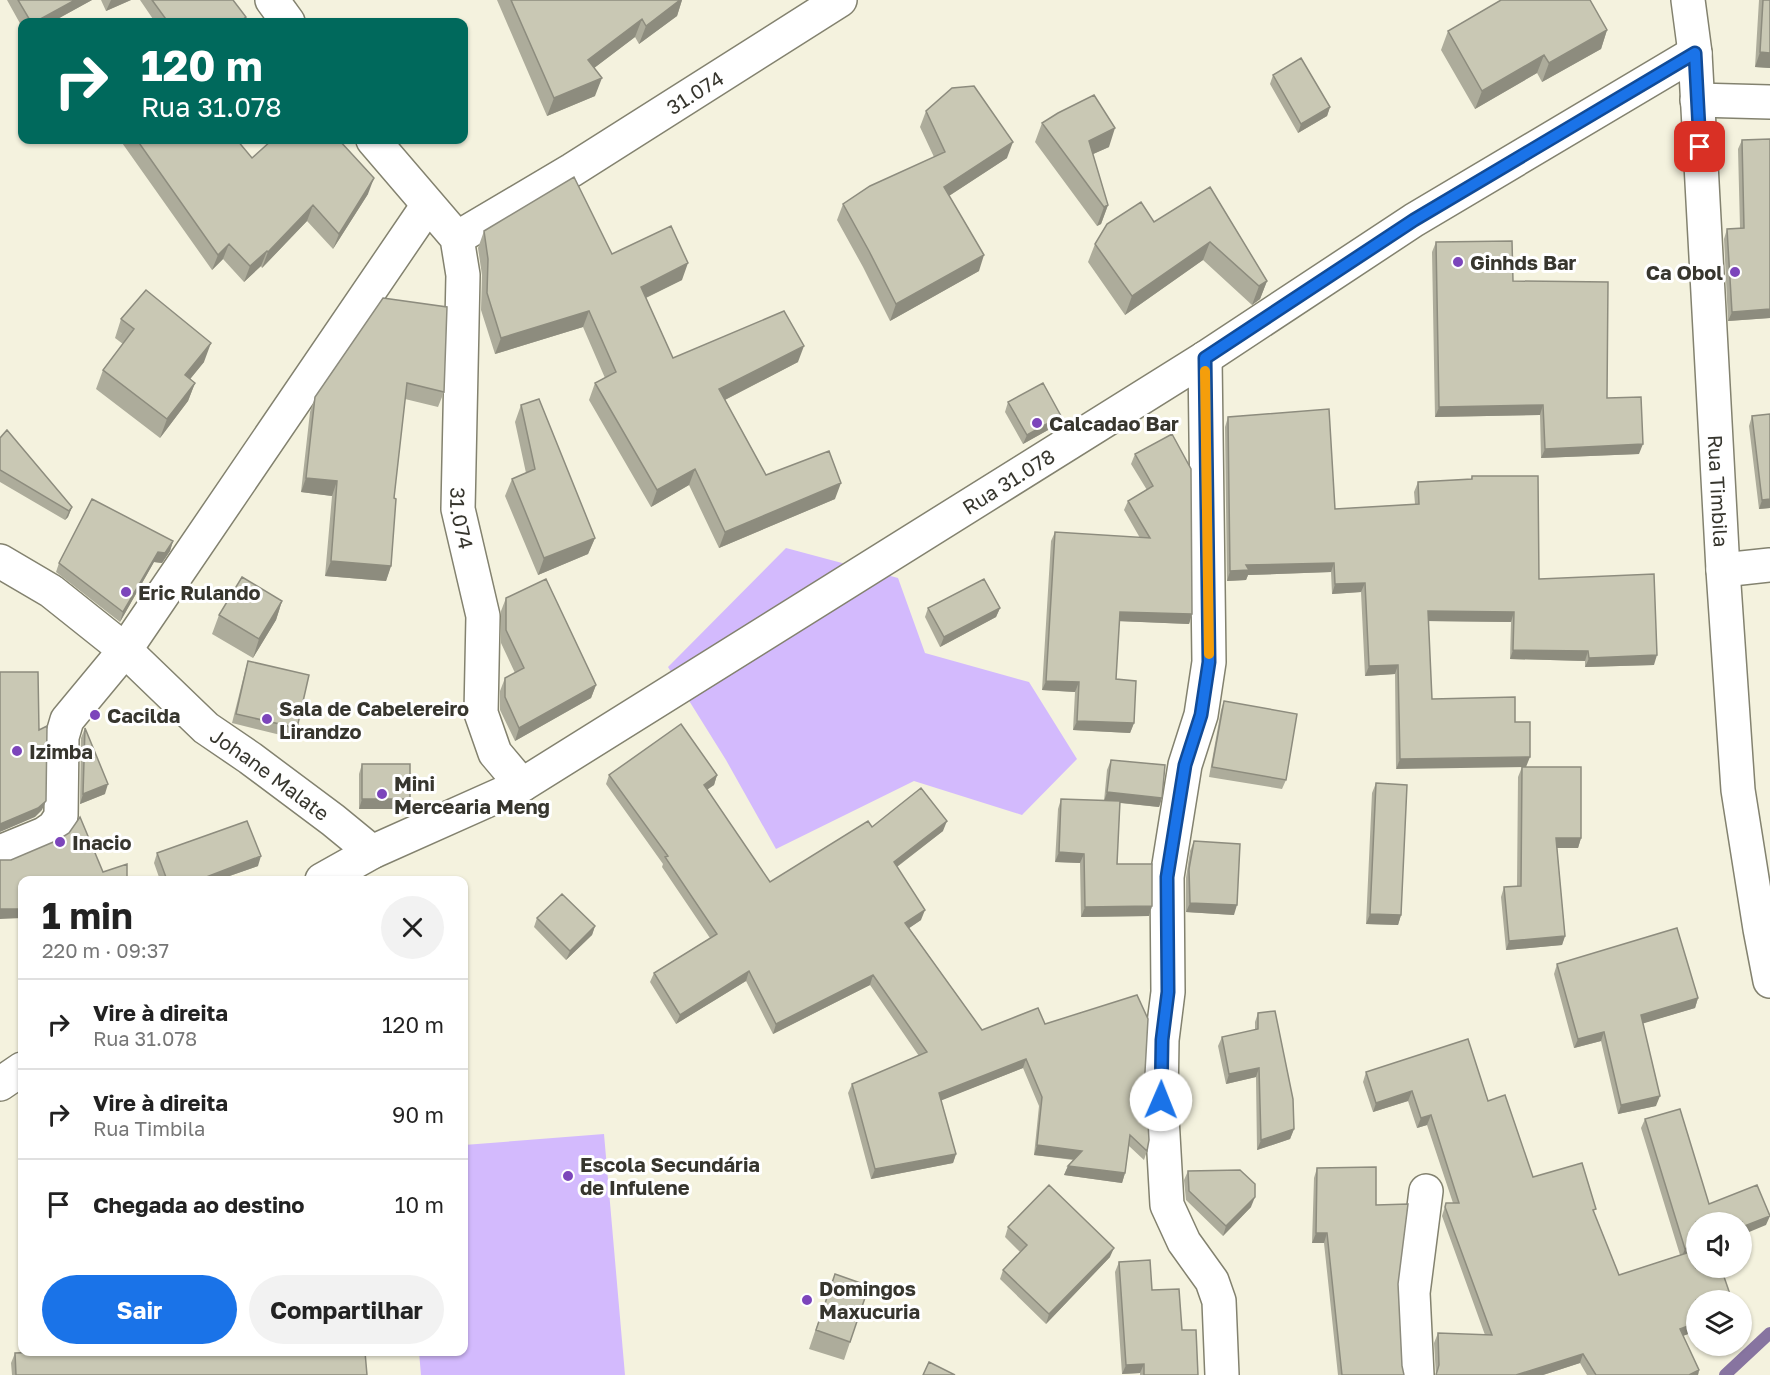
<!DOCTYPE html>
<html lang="pt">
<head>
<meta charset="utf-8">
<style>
  body { margin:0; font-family:"Golos Text",sans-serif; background:#f2f2f2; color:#222; height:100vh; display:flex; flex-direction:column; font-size:22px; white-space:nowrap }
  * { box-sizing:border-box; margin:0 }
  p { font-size:20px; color:#767676 }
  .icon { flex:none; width:33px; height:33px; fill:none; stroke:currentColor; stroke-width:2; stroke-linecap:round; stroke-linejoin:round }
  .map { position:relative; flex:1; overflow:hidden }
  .sheet { position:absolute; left:18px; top:876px; width:450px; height:480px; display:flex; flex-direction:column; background:#fff; border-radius:12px; box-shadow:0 2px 4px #0004 }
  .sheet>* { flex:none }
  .hud { position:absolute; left:18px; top:18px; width:450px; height:126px; border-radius:12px; box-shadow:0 2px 4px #0004; background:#00695c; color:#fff; overflow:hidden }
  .tools { position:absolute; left:1686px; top:1212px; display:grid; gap:12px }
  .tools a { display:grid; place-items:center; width:66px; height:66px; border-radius:50%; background:#fff; box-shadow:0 2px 4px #0004; font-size:30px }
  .pin { position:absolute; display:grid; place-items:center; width:51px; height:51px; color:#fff; margin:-26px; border-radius:12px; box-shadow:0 3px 9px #0006 }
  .me { position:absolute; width:66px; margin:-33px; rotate:1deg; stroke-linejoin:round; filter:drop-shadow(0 0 4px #0008) }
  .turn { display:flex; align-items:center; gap:21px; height:126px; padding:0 24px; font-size:27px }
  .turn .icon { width:78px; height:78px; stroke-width:2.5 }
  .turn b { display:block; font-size:42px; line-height:51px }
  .round { display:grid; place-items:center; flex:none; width:63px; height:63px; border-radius:32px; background:#f2f2f2 }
  .headline { display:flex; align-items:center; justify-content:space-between; height:102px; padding:0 24px }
  h1 { font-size:36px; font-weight:700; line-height:45px }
  .primary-button { display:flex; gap:12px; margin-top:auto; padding:12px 24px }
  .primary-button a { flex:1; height:69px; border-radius:36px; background:#1a73e8; color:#fff; font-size:24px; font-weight:700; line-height:69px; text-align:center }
  .primary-button a+a { background:#f2f2f2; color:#222 }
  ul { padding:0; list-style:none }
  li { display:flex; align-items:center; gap:18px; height:90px; padding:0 24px; border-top:2px solid #e0e0e0 }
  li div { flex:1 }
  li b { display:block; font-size:22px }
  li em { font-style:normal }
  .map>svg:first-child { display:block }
  .green { fill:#d3bafd }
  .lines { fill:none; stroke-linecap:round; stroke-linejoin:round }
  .stream { stroke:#8774a0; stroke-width:12 }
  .minor-casing { stroke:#83826f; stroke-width:36 }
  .minor { stroke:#fff; stroke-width:33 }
  .wall { fill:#adac9b }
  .shaded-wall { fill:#8d8c7e }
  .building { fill:#c9c8b4; stroke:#8d8c7e; stroke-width:1.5 }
  .route-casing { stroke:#114b97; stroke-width:15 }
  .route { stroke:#1a73e8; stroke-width:10 }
  .slow { stroke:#f59e0b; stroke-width:10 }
  .poi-dot { fill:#7c45bb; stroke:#fff; stroke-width:2 }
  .labels { text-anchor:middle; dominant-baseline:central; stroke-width:6; stroke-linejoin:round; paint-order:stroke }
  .street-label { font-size:20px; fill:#37362e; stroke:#fff }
  .poi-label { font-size:20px; font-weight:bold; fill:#37362e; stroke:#fff; text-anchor:start }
</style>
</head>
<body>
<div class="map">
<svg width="1770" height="1375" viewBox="0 0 1770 1375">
  <rect width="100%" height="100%" fill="#f4f2de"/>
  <path class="green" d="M786,548L898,578L925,653L1029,682L1077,759L1022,815L914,781L776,849L726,760L668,667Z
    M604,1134L625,1375H421L419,1352H464V1145Z"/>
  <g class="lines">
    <path class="stream" d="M1725,1375L1770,1333"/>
    <defs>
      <g id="minor">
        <path d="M272,0L288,22"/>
        <path id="s1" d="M1688,0L1695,53L1723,570L1738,790L1760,929L1770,981"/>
        <path d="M1697,100L1770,102"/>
        <path id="s2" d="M373,140L457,238L463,275L458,509L483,616L481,713L495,753L522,785"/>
        <path id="s3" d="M457,238L572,170L840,0"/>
        <path d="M1205,358L1209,662L1201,715L1185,765L1167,877L1168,992L1162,1040L1161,1100L1167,1205L1184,1242L1212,1281L1219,1301L1222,1375"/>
        <path id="s4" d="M0,561L51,591L125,650L206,728L250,758L333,820L372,852"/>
        <path d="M1723,570L1770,565"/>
        <path d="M0,852L44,834L54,827L61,816L62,737L67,720L125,650L428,205"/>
        <path id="s5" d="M322,880L372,852L522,785L1205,358L1414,220L1695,53"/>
        <path d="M0,1084L22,1069"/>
        <path d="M1417,1375L1413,1293L1426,1191"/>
      </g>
    </defs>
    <use href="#minor" class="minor-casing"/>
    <use href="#minor" class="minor"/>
  </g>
  <path class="wall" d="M7,0H92L52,22H22V27Z
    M101,0H131L106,11Z
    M140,0H233L244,22H155Z
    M497,0H682L677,16L639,44L635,37L594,68L595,96L547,116Z
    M1759,0H1770V68L1755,67Z
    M1607,30L1601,49L1542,82L1537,73L1475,109L1441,50L1448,31Z
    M1273,75L1330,107L1327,116L1298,133L1270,84Z
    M926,111L1007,158L949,196L979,271L890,321L863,267L837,220L843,204L934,157L920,127Z
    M1042,123L1109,147L1093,154L1108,205L1101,224L1097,226L1035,142Z
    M120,140H237L252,158L368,194L333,249L307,221L262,268L261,266L244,282L223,259L212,270Z
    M1742,140L1770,318L1728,321L1724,239L1727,229L1740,228L1738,149Z
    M1210,187L1267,281L1260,299L1252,305L1203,260L1125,315L1088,262L1095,244L1154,222Z
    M484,231L612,254L682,280L646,298L673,358L798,362L725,400L766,475L835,499L719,548L689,485L651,507L589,400L595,383L605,378L583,327L495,354L481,310L482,275L478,248Z
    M1436,242L1513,281L1607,398L1639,454L1541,458L1540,415L1435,417L1432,252Z
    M383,298L444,392L438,407L405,399L394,498L391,566L386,581L325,576L332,496L301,492L310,412L315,397Z
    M121,319L204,362L190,379L195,383L188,401L160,438L96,389L103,370L123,344L115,338Z
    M1008,402L1061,416L1057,425L1023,444L1005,412Z
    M521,405L595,538L588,554L538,575L505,496L512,479L526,473L515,422Z
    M1770,414V508L1759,509L1749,426L1752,416Z
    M1228,417L1335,509L1415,504L1414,492L1418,482L1471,479L1472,476L1539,579L1654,665L1585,667V661L1510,659L1511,622L1428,621L1432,699L1396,769L1395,674L1365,676L1361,592L1332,594L1331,572L1248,575L1246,580L1227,581L1225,427Z
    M1172,434L1192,614L1189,624L1119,621L1116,679L1134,723L1130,733L1073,730L1075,692L1042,690L1051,541L1055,532L1140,538L1124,510L1128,501L1147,490L1131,464L1135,454Z
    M0,438L72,507L68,517L65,520L0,482Z
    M173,541L170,551L162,563L154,562L120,622L56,572L59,563Z
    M506,598L596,685L591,698L515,741L500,710V691L505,678L515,673L501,643V611Z
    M282,601L276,620L253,658L212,634L219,615Z
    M928,608H1000L996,617L940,647L925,617Z
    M248,661L297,728L293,738L232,723L245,671Z
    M1224,701L1286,780L1282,789L1209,777L1221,710Z
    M85,728L105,794L80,804L81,738Z
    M1111,760L1162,798L1159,807L1120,803L1117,864L1152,906L1149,916L1081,917L1080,863L1055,862L1058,809L1061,799L1104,801L1107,770Z
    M362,764L406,809H359V774Z
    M1522,767L1581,838L1578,848H1557L1565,936L1562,945L1506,950L1501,897L1504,887L1517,886L1518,777Z
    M609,775H717L714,785L707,790L770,882L872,827L943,831L897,867L921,920L909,928L982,1030L1045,1024L1144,1089L1147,1151L1144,1160L1129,1146L1125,1173L1122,1183L1064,1175L1068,1166L1073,1160L1034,1155L1039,1106L1023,1068L941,1100L956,1154L953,1163L871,1179L848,1093L852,1084L919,1056L870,985L773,1034L746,981L676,1024L650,982L654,973L710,938L662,867L663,864L606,784Z
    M1376,783L1401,915L1398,925L1366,924L1372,793Z
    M1194,841L1234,915L1186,912V878L1190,851Z
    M157,853L258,866L218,880H160L154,863Z
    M537,918L595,926L592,935L566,960L534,927Z
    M1557,964L1698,998L1695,1008L1643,1023L1656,1106L1618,1114L1601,1041L1574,1048L1554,974Z
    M1258,1013L1294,1129L1290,1139L1257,1150L1256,1077L1226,1084L1218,1046L1222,1037L1255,1030V1022Z
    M1366,1072L1488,1101L1533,1177L1594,1214L1619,1275L1680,1255L1641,1128L1645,1119L1709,1204L1766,1225L1696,1222V1331L1683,1336L1699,1370L1698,1375H1587L1580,1363L1543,1375H1436L1434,1343L1438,1333L1485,1335L1442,1216L1446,1203H1453L1427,1125L1417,1128L1408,1101L1373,1112L1363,1082Z
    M1317,1168L1376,1205L1398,1284L1402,1366L1404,1375H1338L1324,1243H1312L1314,1178Z
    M1188,1171L1251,1207L1223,1236L1186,1200L1184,1180Z
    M1008,1227L1110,1257L1046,1324L1000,1279L1003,1270L1020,1252L1005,1237Z
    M1119,1262L1152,1290L1182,1330L1198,1375H1140V1373L1122,1374L1115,1272Z
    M869,1286L844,1360L809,1349L828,1293Z
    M15,1353L367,1375H12L11,1363Z"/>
  <path class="shaded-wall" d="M75,0H92L52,22H35Z
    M111,0H131L106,11Z
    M680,0H682L677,16L639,44L646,26Z
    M642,19L635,37L581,78L588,60Z
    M1607,30L1601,49L1542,82L1549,63Z
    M1760,52L1770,53V68L1755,67Z
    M1544,55L1537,73L1475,109L1482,91Z
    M602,78L595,96L547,116L554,98Z
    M1330,107L1327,116L1298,133L1301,124Z
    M1115,128L1109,147L1082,159L1089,141Z
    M1013,142L1007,158L938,203L944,187Z
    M374,178L368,194L333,249L339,234Z
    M313,205L307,221L262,268L268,252Z
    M1108,205L1101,224L1097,226L1104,207Z
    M1210,242L1203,260L1125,315L1132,296Z
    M229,244L223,259L212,270L218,255Z
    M267,251L261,266L244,282L250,266Z
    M984,255L979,271L890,321L896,304Z
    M688,263L682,280L635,303L641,287Z
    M1267,281L1260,299L1252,305L1259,286Z
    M1770,309V318L1728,321L1732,312Z
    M589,311L583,327L495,354L501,338Z
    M211,343L204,362L178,394L185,375Z
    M804,346L798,362L713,406L719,389Z
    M195,383L188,401L160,438L167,419Z
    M1543,405L1540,415L1435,417L1439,407Z
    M1061,416L1057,425L1023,444L1027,435Z
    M1643,444L1639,454L1541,458L1545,449Z
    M695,469L689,485L651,507L657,490Z
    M306,478L337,481L332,496L301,492Z
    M841,483L835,499L719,548L725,532Z
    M1770,499V508L1759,509L1762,500Z
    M72,507L68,517L65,520L69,511Z
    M595,538L588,554L538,575L544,558Z
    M173,541L170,551L162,563L154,562L120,622L123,612L158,552Z
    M331,561L391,566L386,581L325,576Z
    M1334,563L1331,572L1248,575L1246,580L1227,581L1230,571L1246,565Z
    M1365,583L1361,592L1332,594L1335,584Z
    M282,601L276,620L253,658L259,639Z
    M1000,608L996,617L940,647L944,637Z
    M1428,611L1514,612L1511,622L1424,621Z
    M1120,612L1192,614L1189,624L1116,621Z
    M1513,650L1588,651L1585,661L1510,659Z
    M1657,655L1654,665L1585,667L1589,658Z
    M1398,665L1395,674L1365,676L1369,666Z
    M1046,681L1079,682L1075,692L1042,690Z
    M596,685L591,698L515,741L519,728Z
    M1077,721L1134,723L1130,733L1073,730Z
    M1530,757L1526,767L1396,769L1400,759Z
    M717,775L714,785L700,794L704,785Z
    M108,784L105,794L80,804L83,794Z
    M1107,792L1162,798L1159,807L1104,801Z
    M362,799H410L406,809H359Z
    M46,801L42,810L35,817L0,832V824Z
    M947,821L943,831L890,872L894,862Z
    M1556,838H1581L1578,848H1553Z
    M1059,852L1084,854L1080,863L1055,862Z
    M261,856L258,866L218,880H200L201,879Z
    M1190,903L1237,905L1234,915L1186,912Z
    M1152,906L1149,916L1081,917L1085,907Z
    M0,909H22V918L0,919Z
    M925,910L921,920L902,933L905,923Z
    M1370,914L1401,915L1398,925L1366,924Z
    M595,926L592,935L566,960L570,951Z
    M1565,936L1562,945L1506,950L1509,941Z
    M749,971L746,981L676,1024L680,1015Z
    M873,975L870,985L773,1034L776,1024Z
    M1698,998L1695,1008L1638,1025L1641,1015Z
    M1604,1032L1601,1041L1574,1048L1578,1039Z
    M1026,1059L1023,1068L935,1103L939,1093Z
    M1259,1068L1256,1077L1226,1084L1229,1074Z
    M1412,1091L1408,1101L1373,1112L1376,1103Z
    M1660,1096L1656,1106L1618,1114L1621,1105Z
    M1431,1115L1427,1125L1417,1128L1421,1118Z
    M1294,1129L1290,1139L1257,1150L1261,1140Z
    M1037,1145L1082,1151L1079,1160L1034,1155Z
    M956,1154L953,1163L871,1179L875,1169Z
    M1068,1166L1125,1173L1122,1183L1064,1175Z
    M1255,1197L1251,1207L1223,1236L1226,1226Z
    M1770,1216L1766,1225L1742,1235V1227Z
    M1316,1233H1327L1324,1243H1312Z
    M1696,1244V1252L1681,1258L1685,1249Z
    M1114,1248L1110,1257L1046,1324L1049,1314Z
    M1696,1323V1331L1677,1338L1680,1329Z
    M1583,1354L1580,1363L1543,1375H1516Z
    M1144,1364L1140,1373L1122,1374L1126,1365Z
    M1699,1370L1698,1375H1689Z"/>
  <path class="building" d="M18,0H75L35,22H31Z
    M152,0H233L246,17L239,22H168Z
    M511,0H680L646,26L642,19L588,60L602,78L554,98Z
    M1501,0H1590L1607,30L1549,63L1544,55L1482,91L1448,31Z
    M1763,0H1770V53L1760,52Z
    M1301,58L1330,107L1301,124L1273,75Z
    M974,86L1013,142L944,187L984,255L896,304L869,251L843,204L870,186L945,152L926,111L952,88Z
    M1094,95L1115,128L1089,141L1108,205L1104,207L1042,123L1058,113Z
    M1770,139V309L1732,312L1727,229L1744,228L1742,140Z
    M137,140H237L252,158L272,140H339L374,178L339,234L313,205L268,252L267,251L250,266L229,244L218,255Z
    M574,177L612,254L671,226L688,263L641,287L673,358L784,311L804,346L719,389L766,475L829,451L841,483L725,532L695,469L657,490L595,383L616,372L589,311L501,338L487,293L488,259L484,231Z
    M1210,187L1267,281L1259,286L1210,242L1132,296L1095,244L1107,224L1141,202L1154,222Z
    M1512,241L1513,281L1608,282L1607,398L1641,397L1643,444L1545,449L1543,405L1439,407L1436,242Z
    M146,290L211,343L185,375L195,383L167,419L103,370L134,329L121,319Z
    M383,298L447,307L444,392L407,383L394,498L396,499L391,566L331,561L337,481L306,478L315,397Z
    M1043,383L1061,416L1027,435L1008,402Z
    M539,399L595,538L544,558L512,479L535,469L521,405Z
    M1329,409L1335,509L1419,504L1418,482L1472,479V476H1538L1539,579L1654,574L1657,655L1589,658L1588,651L1513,650L1514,612L1428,611L1432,699L1515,697V722H1530V757L1400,759L1398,665L1369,666L1365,583L1335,584L1334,563L1246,565L1249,570L1230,571L1228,417Z
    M1770,414V499L1762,500L1752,416Z
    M7,430L72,507L69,511L0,470V438Z
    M1172,434L1191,469L1192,614L1120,612L1116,679L1136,681L1134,723L1077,721L1079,682L1046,681L1055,532L1150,538L1128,501L1153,486L1135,454Z
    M92,499L173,541L165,553L158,552L123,612L59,563Z
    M242,577L282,601L259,639L219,615Z
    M546,579L596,685L519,728L505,697V678L524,668L506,630V598Z
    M984,579L1000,608L944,637L928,608Z
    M248,661L309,675L297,728L236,714Z
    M0,672H38L39,730L47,726L46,801L38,808L0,824Z
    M1224,701L1297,714L1286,780L1212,767Z
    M681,724L717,775L704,785L770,882L868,821L872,827L921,788L947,821L894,862L925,910L905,923L982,1030L1038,1008L1045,1024L1137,995L1148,1019L1144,1089H1146L1149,1140L1147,1151L1130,1135L1125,1173L1068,1166L1082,1151L1037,1145L1042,1097L1026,1059L939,1093L956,1154L875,1169L852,1084L927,1052L873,975L776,1024L749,971L680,1015L654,973L717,934L665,857L668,856L609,775Z
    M85,728L108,784L83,794Z
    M1111,760L1165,765L1162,798L1107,792Z
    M362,764H410V799H362Z
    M1522,767H1581V838H1556L1565,936L1509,941L1504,887L1521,886Z
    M1376,783L1407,785L1401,915L1370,914Z
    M1061,799L1120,801L1117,864H1152V906L1085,907L1084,854L1059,852Z
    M80,817L103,872L127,864V880H22V909H0V860H11L58,840L69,833Z
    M247,821L261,856L201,879L202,880H167L157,853Z
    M1194,841L1240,844L1237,905L1190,903L1189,869Z
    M562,894L595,926L570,951L537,918Z
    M1677,928L1698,998L1641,1015L1660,1096L1621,1105L1604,1032L1578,1039L1557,964Z
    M1275,1011L1293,1099L1294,1129L1261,1140L1259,1068L1229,1074L1222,1037L1258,1029V1013Z
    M1468,1039L1488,1101L1505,1095L1533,1177L1582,1163L1596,1209L1593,1210L1619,1275L1696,1250V1268H1721L1732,1300H1696V1323L1680,1329L1699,1370L1689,1375H1596L1583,1354L1516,1375H1436L1439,1365L1438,1333L1492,1335L1445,1207L1446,1203H1459L1431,1115L1421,1118L1412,1091L1376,1103L1366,1072Z
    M1680,1109L1709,1204L1757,1185L1770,1216L1742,1227V1222H1696V1244L1685,1249L1645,1119Z
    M1376,1167V1205L1408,1204L1398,1284L1402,1366L1404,1375H1342L1327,1233H1316L1317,1168Z
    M1240,1170L1255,1184V1197L1226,1226L1189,1191L1188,1171Z
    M1049,1185L1114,1248L1049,1314L1003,1270L1027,1245L1008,1227Z
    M1150,1260L1152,1290L1179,1289L1182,1330H1196L1198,1375H1144V1364L1126,1365L1119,1262Z
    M835,1274L869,1286L850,1342L816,1330Z
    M41,1352H365L367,1375H16L15,1353Z
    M929,1362L955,1375H923Z"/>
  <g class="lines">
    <defs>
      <path id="route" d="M1161,1100L1162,1040L1168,992L1167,877L1185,765L1201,715L1209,662L1205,358L1414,220L1695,53L1700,147"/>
    </defs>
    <use href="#route" class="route-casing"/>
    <use href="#route" class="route"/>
    <path class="slow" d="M1205,371L1209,654"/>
  </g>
  <g class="poi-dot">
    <circle cx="1458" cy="262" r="6"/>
    <circle cx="1735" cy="272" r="6"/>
    <circle cx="1037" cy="423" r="6"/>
    <circle cx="126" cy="592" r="6"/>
    <circle cx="95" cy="715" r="6"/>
    <circle cx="267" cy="719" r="6"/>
    <circle cx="17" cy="751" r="6"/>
    <circle cx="382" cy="794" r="6"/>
    <circle cx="60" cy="842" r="6"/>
    <circle cx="568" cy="1176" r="6"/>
    <circle cx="807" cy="1300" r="6"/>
  </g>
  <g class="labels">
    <g class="street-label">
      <text stroke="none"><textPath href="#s3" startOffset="279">31.074</textPath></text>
      <text stroke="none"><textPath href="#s5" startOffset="795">Rua 31.078</textPath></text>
      <text stroke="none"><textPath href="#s1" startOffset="492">Rua Timbila</textPath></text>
      <text stroke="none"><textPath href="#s2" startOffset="410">31.074</textPath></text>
      <text stroke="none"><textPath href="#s4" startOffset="345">Johane Malate</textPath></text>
    </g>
    <g class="poi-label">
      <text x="1470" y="262">Ginhds Bar</text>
      <text x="1723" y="272" text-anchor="end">Ca Obol</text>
      <text x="1049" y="423">Calcadao Bar</text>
      <text x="138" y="592">Eric Rulando</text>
      <text x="279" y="708">Sala de Cabelereiro<tspan x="279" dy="23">Lirandzo</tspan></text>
      <text x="107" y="715">Cacilda</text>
      <text x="29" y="751">Izimba</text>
      <text x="394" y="783">Mini<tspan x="394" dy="23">Mercearia Meng</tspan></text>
      <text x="72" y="842">Inacio</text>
      <text x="580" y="1164">Escola Secundária<tspan x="580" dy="23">de Infulene</tspan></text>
      <text x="819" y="1288">Domingos<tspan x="819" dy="23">Maxucuria</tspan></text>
    </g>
  </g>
</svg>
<div class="tools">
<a><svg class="icon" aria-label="sound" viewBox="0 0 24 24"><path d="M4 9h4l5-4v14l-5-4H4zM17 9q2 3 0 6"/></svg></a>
<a><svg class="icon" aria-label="layers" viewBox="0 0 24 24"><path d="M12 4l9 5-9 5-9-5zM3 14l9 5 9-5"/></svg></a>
</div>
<div class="pin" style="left:1700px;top:147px;background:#d93025"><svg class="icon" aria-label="arrive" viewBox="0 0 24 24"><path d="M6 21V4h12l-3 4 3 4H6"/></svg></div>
<svg class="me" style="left:1161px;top:1100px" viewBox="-20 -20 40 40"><circle r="19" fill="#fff"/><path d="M0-13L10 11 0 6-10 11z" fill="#1a73e8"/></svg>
<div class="hud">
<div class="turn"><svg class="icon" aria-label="right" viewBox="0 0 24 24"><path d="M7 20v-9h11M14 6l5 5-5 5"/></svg><div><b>120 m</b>Rua 31.078</div></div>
</div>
<section class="sheet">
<div class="headline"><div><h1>1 min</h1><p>220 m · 09:37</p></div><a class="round"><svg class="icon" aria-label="close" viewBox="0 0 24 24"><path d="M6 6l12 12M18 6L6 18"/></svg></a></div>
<ul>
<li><svg class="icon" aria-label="right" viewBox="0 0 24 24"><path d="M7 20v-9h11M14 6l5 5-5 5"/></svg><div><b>Vire à direita</b><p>Rua 31.078</p></div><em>120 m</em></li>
<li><svg class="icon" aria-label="right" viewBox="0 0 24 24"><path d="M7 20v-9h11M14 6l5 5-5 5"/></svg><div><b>Vire à direita</b><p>Rua Timbila</p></div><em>90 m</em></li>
<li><svg class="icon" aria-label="arrive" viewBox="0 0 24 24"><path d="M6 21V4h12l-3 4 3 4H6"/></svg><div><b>Chegada ao destino</b></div><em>10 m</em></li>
</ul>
<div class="primary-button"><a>Sair</a><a>Compartilhar</a></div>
</section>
</div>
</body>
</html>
